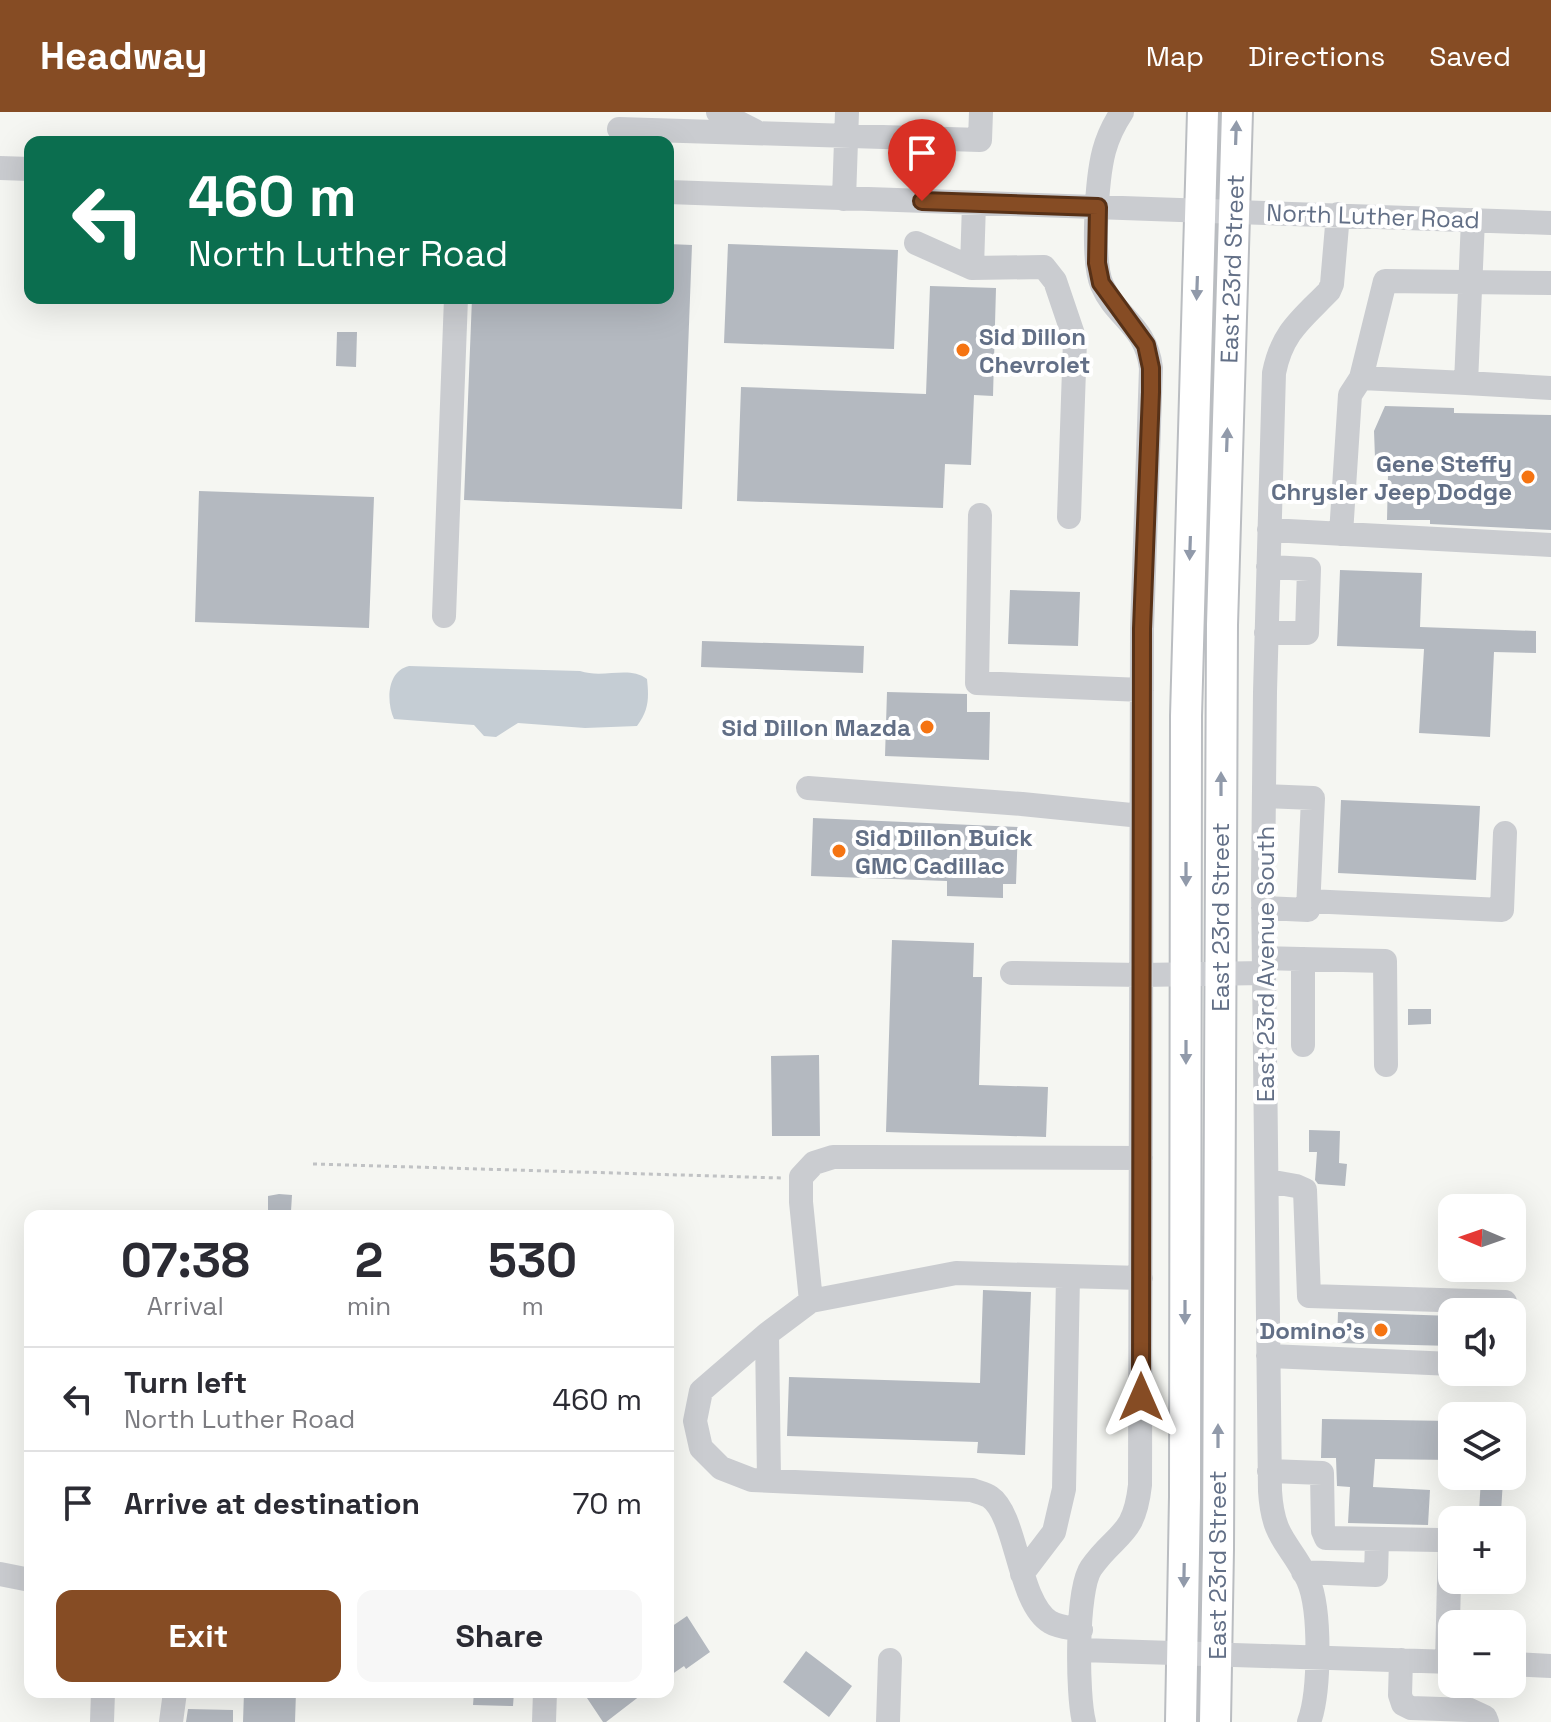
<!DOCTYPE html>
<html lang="en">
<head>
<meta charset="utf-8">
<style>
  body { margin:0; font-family:"Space Grotesk",sans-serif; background:#f7f7f7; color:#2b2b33; height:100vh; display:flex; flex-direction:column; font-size:30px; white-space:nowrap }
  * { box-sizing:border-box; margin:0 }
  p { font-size:26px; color:#7c7c81 }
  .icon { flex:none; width:44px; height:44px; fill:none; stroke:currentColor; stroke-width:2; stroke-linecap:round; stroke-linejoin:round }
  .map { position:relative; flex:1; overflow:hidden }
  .sheet { position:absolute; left:24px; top:1098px; width:650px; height:488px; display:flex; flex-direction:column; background:#fff; border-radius:16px; box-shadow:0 8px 32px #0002 }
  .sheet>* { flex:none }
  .guide { position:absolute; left:24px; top:24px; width:650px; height:168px; border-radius:16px; box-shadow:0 8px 32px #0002; background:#0b6e4f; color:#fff; overflow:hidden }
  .needle { width:52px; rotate:272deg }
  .tools { position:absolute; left:1438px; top:1082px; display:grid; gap:16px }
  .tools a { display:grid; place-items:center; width:88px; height:88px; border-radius:16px; background:#fff; box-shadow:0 8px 32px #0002; font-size:40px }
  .pin { position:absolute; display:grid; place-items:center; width:68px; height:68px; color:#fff; margin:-82px -34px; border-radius:50% 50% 50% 0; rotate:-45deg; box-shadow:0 0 8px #0007 }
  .pin .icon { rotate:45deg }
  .me { position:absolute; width:88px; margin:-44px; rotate:0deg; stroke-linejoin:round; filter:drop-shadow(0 0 6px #0008) }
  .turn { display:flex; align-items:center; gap:28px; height:168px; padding:0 32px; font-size:36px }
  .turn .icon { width:104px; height:104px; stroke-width:2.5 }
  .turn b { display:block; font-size:56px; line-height:68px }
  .eta { display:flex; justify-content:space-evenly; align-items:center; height:136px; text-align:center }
  .eta b { font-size:48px; font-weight:700; line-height:56px }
  .cta { display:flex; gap:16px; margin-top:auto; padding:16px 32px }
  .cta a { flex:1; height:92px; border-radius:16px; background:#864c24; color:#fff; font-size:32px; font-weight:700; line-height:92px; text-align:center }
  .cta a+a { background:#f7f7f7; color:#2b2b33 }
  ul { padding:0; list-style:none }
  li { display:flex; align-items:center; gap:24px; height:104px; padding:0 32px; border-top:2px solid #e1e1e2 }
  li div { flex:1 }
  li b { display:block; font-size:30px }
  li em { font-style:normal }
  header { display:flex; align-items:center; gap:48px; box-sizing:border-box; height:112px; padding:0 40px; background:#864c24; color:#fff }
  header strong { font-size:38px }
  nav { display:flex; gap:44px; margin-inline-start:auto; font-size:28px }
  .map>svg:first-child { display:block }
  .water { fill:#c5cdd4 }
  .building { fill:#b4b9c0 }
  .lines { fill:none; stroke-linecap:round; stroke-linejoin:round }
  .major-casing { stroke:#babdc1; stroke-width:34 }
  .path { stroke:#c0c2c4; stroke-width:3; stroke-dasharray:4 4; stroke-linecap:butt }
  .minor { stroke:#caccd0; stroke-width:24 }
  .major { stroke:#fff; stroke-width:30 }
  .oneway { fill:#919aaa }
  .route-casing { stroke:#573117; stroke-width:20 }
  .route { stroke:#864c24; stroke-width:14 }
  .poi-dot { fill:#f57412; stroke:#fff; stroke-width:3 }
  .labels { text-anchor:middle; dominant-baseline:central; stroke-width:8; stroke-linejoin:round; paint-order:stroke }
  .street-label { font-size:24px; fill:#626f86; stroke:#fff }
  .poi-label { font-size:24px; font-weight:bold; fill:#626f86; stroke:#fff; text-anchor:end }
</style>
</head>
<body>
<header>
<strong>Headway</strong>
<nav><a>Map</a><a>Directions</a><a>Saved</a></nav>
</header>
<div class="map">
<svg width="1551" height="1610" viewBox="0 0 1551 1610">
  <rect width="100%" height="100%" fill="#f5f6f2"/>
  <path class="water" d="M409,554L580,559C604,567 629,553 647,567C649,586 649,598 637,614L585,616L518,611L496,625L484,624L474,613L394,607C386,589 387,559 409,554Z"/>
  <path class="building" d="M668,132L692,133L682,397L464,388L472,186H668Z
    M728,132L898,138L894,237L724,231Z
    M930,174L996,176L993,284L974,283L971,353L945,352L943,396L737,389L741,275L926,282Z
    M337,220H357L356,255L336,254Z
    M1385,294L1454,296V301L1551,303V418L1430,412V408H1387L1388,363H1382L1375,346L1374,319Z
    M199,379L374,385L369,516L195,510Z
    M1340,458L1422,461L1420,515L1536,519V541L1494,540L1490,625L1419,621L1424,537L1337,534Z
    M1010,478L1080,480L1078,534L1008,532Z
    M702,529L864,534L863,561L701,555Z
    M887,580L967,582V600H990L989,648L885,644Z
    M1341,688L1480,694L1476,768L1338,761Z
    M813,706L1018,715L1016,772H1003V786L947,784V769L811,764Z
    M892,828L974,831L973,865H982L979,973L1048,975L1046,1025L886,1020Z
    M1408,897H1431V912L1408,913Z
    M819,943L820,1024H772L771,944Z
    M1309,1018L1340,1019L1339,1051L1347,1052L1345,1074L1318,1072L1315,1068L1317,1040H1309Z
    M279,1082L292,1083L291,1099L268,1098V1084Z
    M983,1178L1031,1180L1025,1343L977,1341L978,1330L787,1324L789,1265L980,1271Z
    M1338,1200L1452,1204V1234L1337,1231Z
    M1322,1307L1452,1309V1348L1375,1347L1373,1375L1430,1378L1428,1413L1348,1411L1350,1375L1337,1374L1336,1346H1321Z
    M1481,1367L1503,1368L1501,1400L1479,1399Z
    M687,1504L710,1540L686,1557L684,1554L668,1565V1517Z
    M806,1539L852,1574L829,1605L783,1570Z
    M244,1580H296L295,1610H243Z
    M474,1580H514L513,1594L473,1593Z
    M583,1580H645L606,1610H603Z
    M188,1597L233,1598V1610H186Z"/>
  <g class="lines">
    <defs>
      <path id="major" d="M1181,1610L1185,1385L1186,604L1203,0
        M1215,1610L1218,1437L1222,513L1237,0"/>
    </defs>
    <use href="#major" class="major-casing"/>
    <path class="path" d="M313,1052L781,1066"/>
    <path class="minor" d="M718,0L755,19
      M619,17L980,28L981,0
      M0,56L30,57
      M668,80L1551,111
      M844,87L847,0
      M974,91L972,156L1044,155L1055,169L1075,228L1069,405
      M1473,108L1466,271L1551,276
      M916,131L972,156
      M1361,266L1385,169L1551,171
      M980,403L977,571L1142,578
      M1269,418L1551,433
      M1341,422L1350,283L1361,266L1466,271
      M444,504L456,186
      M1266,521H1307L1309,457L1268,455
      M808,676L1022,692L1141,704
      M1308,789L1502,798L1505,721
      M1263,796L1308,798L1313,686L1264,684
      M1264,846L1385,849L1386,953
      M1303,847V933
      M1012,861L1141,863L1264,861
      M1268,1069L1296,1074L1305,1078L1309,1184L1505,1190V1200
      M811,1189L801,1090V1065L814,1051L833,1045H867L1141,1046
      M767,1222L769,1368
      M1268,1244L1452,1252
      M1269,1359L1322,1361L1323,1419L1326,1426L1439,1428L1450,1430L1447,1550
      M1303,1460L1376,1463L1377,1427
      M0,1462L30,1468
      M1022,1462L1054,1420L1064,1377L1068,1164
      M1081,1518C1072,1516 1058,1515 1050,1510C1018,1491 1017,1403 990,1385C986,1382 977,1380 972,1378L752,1368L721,1356L701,1336L695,1309L701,1279L767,1222L811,1189L956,1161L1141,1166
      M1081,1538L1452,1550
      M1401,1548L1400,1583L1403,1592L1411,1596L1470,1598L1485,1605L1487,1610
      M1512,1552L1551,1554
      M102,1610L103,1580
      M171,1610L175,1580
      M544,1610L545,1580
      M888,1610L890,1548
      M1084,1610C1077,1583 1076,1478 1091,1456C1116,1420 1134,1426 1140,1373L1142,517L1151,256C1146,213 1116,206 1102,173C1091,148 1097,66 1104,39C1108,24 1114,12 1122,0
      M1309,1610C1320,1580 1321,1497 1308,1468C1289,1429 1273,1428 1270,1379L1263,773L1265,580L1274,261C1282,220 1302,207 1329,179L1332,172L1338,102"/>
    <use href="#major" class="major"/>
  </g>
  <defs><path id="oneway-solid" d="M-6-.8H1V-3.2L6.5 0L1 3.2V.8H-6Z" transform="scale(2)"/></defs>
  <g class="oneway">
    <use href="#oneway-solid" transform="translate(1236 21) rotate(-88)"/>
    <use href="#oneway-solid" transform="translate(1197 176) rotate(92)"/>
    <use href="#oneway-solid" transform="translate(1227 328) rotate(-88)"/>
    <use href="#oneway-solid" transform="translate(1190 436) rotate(92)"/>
    <use href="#oneway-solid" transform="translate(1221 672) rotate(-90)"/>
    <use href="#oneway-solid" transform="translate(1186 762) rotate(90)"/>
    <use href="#oneway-solid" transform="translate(1186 940) rotate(90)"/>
    <use href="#oneway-solid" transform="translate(1185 1200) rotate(90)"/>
    <use href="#oneway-solid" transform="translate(1218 1324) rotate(-90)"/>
    <use href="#oneway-solid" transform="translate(1184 1463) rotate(91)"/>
  </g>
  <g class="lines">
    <defs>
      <path id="route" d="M922,89L1098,95L1097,151L1101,171L1146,233L1151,256V280L1142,517L1141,1285"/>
    </defs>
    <use href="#route" class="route-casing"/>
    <use href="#route" class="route"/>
  </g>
  <g class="poi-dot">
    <circle cx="963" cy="238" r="8"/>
    <circle cx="1528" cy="365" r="8"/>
    <circle cx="927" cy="615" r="8"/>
    <circle cx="839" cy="739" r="8"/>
    <circle cx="1381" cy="1218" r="8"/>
  </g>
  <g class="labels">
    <g class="street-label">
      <text transform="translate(1373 104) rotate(2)">North Luther Road</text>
      <text transform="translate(1232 157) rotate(-88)">East 23rd Street</text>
      <text transform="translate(1220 805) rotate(-90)">East 23rd Street</text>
      <text transform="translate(1265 852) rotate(-90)">East 23rd Avenue South</text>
      <text transform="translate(1217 1453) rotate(-90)">East 23rd Street</text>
    </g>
    <g class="poi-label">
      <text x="979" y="224" text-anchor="start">Sid Dillon<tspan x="979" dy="28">Chevrolet</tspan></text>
      <text x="1512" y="351">Gene Steffy<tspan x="1512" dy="28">Chrysler Jeep Dodge</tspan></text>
      <text x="911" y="615">Sid Dillon Mazda</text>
      <text x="855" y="725" text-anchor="start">Sid Dillon Buick<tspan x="855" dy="28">GMC Cadillac</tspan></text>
      <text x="1365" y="1218">Domino's</text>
    </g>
  </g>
</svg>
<div class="tools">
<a><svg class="needle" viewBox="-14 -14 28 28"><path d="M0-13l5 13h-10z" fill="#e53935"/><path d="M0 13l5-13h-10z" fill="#7c7c81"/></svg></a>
<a><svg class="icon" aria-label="sound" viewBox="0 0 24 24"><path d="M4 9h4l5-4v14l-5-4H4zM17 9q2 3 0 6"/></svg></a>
<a><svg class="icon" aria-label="layers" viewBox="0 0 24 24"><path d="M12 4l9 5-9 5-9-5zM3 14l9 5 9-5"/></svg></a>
<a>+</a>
<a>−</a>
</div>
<div class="pin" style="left:922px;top:89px;background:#d93025"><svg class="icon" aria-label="arrive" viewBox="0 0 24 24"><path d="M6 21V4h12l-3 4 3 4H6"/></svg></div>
<svg class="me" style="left:1141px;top:1285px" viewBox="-20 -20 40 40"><path d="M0-17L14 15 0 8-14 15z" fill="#864c24" stroke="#fff" stroke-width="4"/></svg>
<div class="guide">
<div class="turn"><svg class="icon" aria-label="left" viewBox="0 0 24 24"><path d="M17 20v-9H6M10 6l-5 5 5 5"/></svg><div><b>460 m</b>North Luther Road</div></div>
</div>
<section class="sheet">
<div class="eta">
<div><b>07:38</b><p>Arrival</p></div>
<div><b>2</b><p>min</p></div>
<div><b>530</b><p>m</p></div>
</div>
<ul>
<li><svg class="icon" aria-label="left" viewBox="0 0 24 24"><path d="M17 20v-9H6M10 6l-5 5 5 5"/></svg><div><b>Turn left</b><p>North Luther Road</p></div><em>460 m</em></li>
<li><svg class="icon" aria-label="arrive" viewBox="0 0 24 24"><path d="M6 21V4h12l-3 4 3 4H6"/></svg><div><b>Arrive at destination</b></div><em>70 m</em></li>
</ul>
<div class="cta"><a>Exit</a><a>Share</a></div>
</section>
</div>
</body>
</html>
